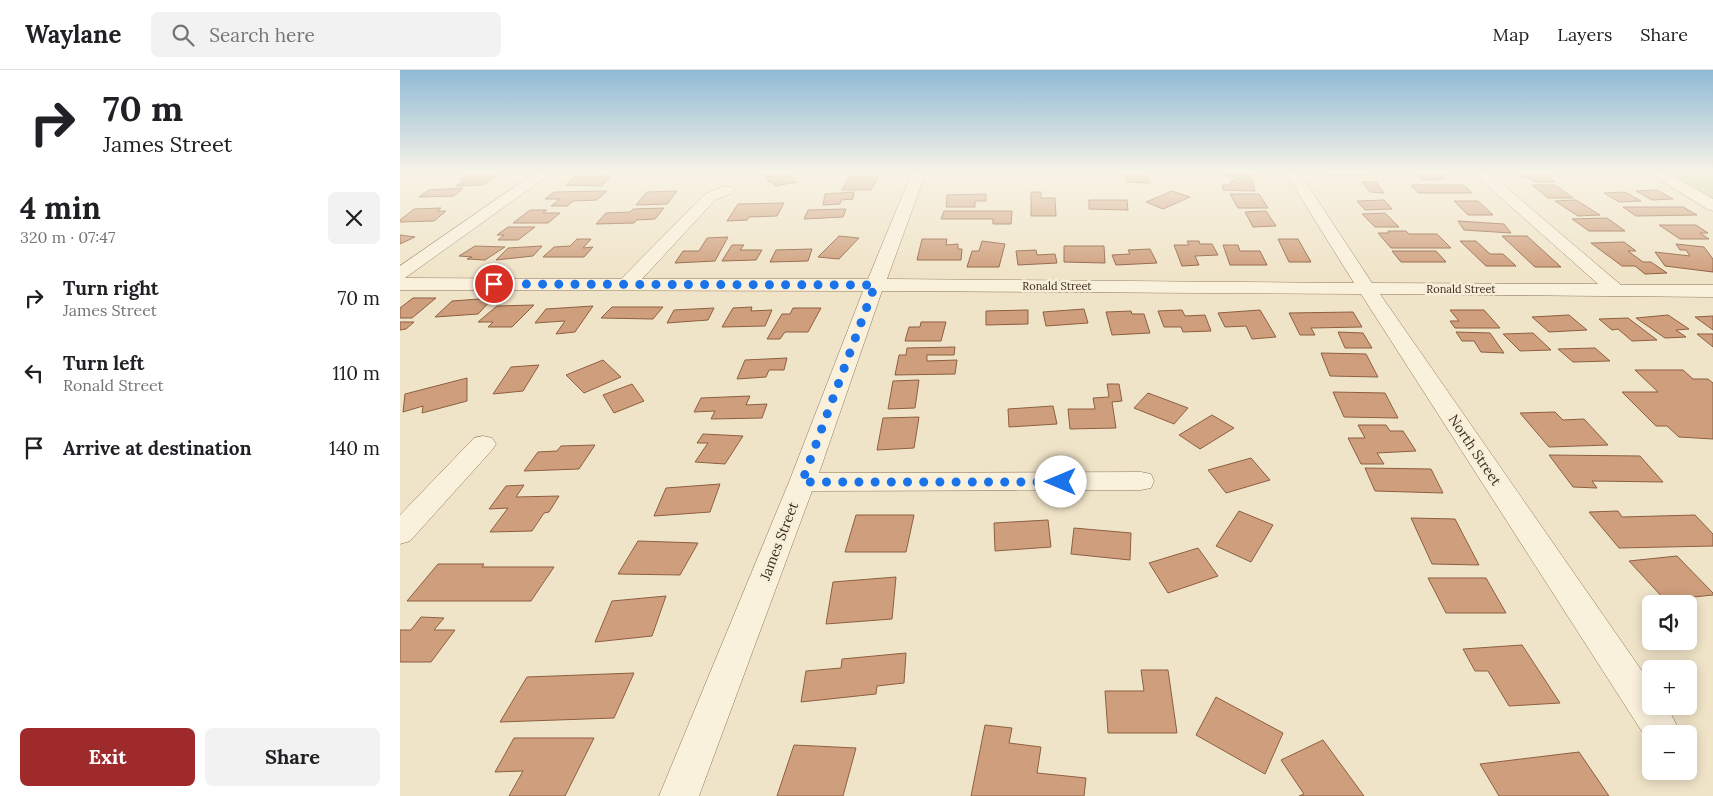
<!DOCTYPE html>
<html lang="en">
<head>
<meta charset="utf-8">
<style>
  body { margin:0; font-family:Lora,serif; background:#f2f2f2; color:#202124; height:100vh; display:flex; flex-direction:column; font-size:19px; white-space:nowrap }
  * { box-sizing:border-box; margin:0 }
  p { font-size:16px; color:#757577 }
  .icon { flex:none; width:28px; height:28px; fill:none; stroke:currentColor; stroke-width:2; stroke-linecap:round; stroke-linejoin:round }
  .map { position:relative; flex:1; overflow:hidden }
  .panel { display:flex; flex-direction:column; background:#fff; width:400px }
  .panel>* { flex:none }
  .top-card { background:#fff; color:#202124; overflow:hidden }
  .fabs { position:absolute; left:1242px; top:525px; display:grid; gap:10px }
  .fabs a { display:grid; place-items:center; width:55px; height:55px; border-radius:8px; background:#fff; box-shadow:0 2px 12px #0003; font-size:25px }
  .pin { position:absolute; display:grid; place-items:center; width:42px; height:42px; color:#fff; margin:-21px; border:2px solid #fff; border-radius:50%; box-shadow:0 1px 5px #0007 }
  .me { position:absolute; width:55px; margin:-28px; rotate:270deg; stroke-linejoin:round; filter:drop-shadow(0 0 4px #0008) }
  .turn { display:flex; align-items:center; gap:18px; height:105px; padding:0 20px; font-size:22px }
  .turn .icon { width:65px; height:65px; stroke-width:2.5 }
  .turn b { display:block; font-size:35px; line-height:42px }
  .round { display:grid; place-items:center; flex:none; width:52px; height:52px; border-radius:8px; background:#f2f2f2 }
  .summary { display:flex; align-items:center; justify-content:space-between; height:85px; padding:0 20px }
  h1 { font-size:30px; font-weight:700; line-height:38px }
  .action { display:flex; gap:10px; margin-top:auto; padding:10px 20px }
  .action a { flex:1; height:58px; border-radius:8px; background:#9e2a2b; color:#fff; font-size:20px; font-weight:700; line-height:58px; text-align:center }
  .action a+a { background:#f2f2f2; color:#202124 }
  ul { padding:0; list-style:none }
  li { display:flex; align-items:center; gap:15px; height:75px; padding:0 20px }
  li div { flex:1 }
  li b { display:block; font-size:19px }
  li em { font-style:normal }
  header { display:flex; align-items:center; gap:30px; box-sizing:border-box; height:70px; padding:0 25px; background:#fff; border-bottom:1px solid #e0e0e0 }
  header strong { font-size:24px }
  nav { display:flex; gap:28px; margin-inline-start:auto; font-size:18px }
  .search { width:350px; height:45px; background:#f2f2f2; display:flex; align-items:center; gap:12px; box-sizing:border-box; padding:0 18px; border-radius:8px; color:#757577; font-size:19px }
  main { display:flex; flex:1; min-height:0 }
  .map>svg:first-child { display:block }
  .green { fill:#c9cf9b }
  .building { fill:#cf9f7d; stroke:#8d5f41 }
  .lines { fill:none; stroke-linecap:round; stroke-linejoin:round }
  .street-casing { stroke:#8d765c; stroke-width:1 }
  .street { fill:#faf1dc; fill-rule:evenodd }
  .route { stroke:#1a73e8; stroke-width:9; stroke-dasharray:0 16.2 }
  .labels { text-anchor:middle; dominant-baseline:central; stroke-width:5; stroke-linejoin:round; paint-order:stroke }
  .far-street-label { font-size:11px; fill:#3d2e20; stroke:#f7eed8 }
  .street-label { font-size:14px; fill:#3d2e20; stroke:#f7eed8 }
</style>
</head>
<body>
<header>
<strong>Waylane</strong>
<div class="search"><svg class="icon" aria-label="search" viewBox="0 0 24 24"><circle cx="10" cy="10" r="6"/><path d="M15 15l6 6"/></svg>Search here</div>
<nav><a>Map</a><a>Layers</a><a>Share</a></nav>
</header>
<main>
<section class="panel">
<div class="top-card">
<div class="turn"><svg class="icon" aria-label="right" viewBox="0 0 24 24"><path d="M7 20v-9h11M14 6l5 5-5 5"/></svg><div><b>70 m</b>James Street</div></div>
</div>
<div class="summary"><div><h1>4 min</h1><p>320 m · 07:47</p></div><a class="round"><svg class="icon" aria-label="close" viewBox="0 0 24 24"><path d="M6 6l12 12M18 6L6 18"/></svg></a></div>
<ul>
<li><svg class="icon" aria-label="right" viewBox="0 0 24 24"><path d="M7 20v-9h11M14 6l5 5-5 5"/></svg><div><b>Turn right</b><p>James Street</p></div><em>70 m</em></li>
<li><svg class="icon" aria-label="left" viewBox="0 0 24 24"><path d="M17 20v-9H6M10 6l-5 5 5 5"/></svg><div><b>Turn left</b><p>Ronald Street</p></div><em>110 m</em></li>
<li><svg class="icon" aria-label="arrive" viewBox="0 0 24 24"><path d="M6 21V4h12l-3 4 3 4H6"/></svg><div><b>Arrive at destination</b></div><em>140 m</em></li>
</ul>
<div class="action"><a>Exit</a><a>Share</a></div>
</section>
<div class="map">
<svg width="1313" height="726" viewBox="0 0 1313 726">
  <rect width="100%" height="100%" fill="#f0e4c8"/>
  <path class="green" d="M1266,102H1313V130Z"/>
  <path class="building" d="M376,102H388L397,112L375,116L373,112H369L365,104Z
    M718,102H751L747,105L749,113L727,112L726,106Z
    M823,102H853L855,106H825Z
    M929,102H968L970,105H930Z
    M1013,102H1046L1050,105H1040L1045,109L1023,110Z
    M1115,102H1142L1155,112H1135L1128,107H1120Z
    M67,105H98L82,115L56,116L65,110H59Z
    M211,106L202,116L166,115L174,107Z
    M449,107H478L471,120H442Z
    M835,109H852L855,121L823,120L822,115H831L830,111H836Z
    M962,112H976L984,123L970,122Z
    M1011,115H1063L1072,123H1018Z
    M1132,115H1155L1173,128H1148Z
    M63,118L54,126L19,127L29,120Z
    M1257,120L1273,129L1252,130L1236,121Z
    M207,121L197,130L173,131L167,136H151L160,129H145L154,122Z
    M277,121L267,134L236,135L247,122Z
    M772,121L790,127L763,139L746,132Z
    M454,122L453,129L441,130L440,134L423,135L425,124Z
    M631,122H641V128H655L656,146H631Z
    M1225,122L1241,131L1219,132L1204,123Z
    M586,124V131H575V137H546L547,125Z
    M830,124H859L868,138H838Z
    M689,130H727L728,140L689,139Z
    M984,130L992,139L965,140L957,131Z
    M1176,130L1200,145L1178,146L1155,131Z
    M1054,131H1078L1093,145H1068Z
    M384,133L377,146L349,147L347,150L327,151L338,134Z
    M1223,137H1283L1297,145L1236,146Z
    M41,138L37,141H46L34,151L0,152V150L14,139Z
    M264,138L255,149L237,150L234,153L196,154L206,143L230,142L233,139Z
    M446,139L443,147L404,149L408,140Z
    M130,140H147L143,143H160L148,153H113Z
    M544,141H612L611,154H593V149H541Z
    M866,141L876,156L853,157L845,142Z
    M985,143L999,157H975L962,144Z
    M1207,148L1225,161H1189L1172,149Z
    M1058,151L1104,154L1111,163L1064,160Z
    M1259,155H1296L1308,163H1300L1309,169H1280Z
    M108,157H135L118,170H98L104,165H97Z
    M988,161H1006L1009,164H1037L1051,178H991L978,163H989Z
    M0,165L15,167L0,174Z
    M439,166L459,168L439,189L418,187Z
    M1102,166H1127L1161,197H1135Z
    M328,167L315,191L275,193L283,181H299L307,168Z
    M177,169H191L183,178L193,177L184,187H143L154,177L170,176Z
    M522,169H547L546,175L558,174V179H562L561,190H517Z
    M878,169H898L911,192H889Z
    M582,171L605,174L599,197H567L572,181H579Z
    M787,171H799L800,174H812L818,185L795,186L799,195L782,196L774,175H789Z
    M1060,171H1076L1090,184H1103L1116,196H1086Z
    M1224,172L1236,181H1228L1243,192H1251L1267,203L1245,204L1235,196H1222L1191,173Z
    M1276,174L1304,177L1313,189V202L1265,196L1255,182L1290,186L1286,180H1280Z
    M332,175H344L340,180H362L356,190L322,191Z
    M823,175H838L840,181H860L867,195H830Z
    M75,176L105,177L85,190L67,189L72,187L59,186Z
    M142,176L133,186L96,190L108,178Z
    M664,176H704L705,193L664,192Z
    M412,179L408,191L370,192L376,180Z
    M750,179L757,193L716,195L712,185L730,184L728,180Z
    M636,180L637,185L655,184L657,193L618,195L616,181Z
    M992,181H1036L1046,192H1001Z
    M13,228H36L12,248H0V238Z
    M93,228L78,244L35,247L52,231Z
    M134,235L112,257H88L93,252H78L97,236Z
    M193,236L175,262L156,264L165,251L135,253L146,239Z
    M212,237H263L253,249L201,248Z
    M352,237L351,241L372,240L365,256L322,257L333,238Z
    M314,238L308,250L267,253L274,240Z
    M393,238H421L408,262H385L380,269H367L382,244H390Z
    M684,239L688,253L646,256L643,242Z
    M628,240V254L586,255V241Z
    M782,240L785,246L805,245L811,261L783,262L781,257H764L758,241Z
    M860,240L876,267L852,269L846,256L825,257L818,243Z
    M1050,240H1084L1100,258H1055L1050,251H1059Z
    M731,241L732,244H744L750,263L712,265L706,242Z
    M953,242L962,257L911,258L915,265H900L889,243Z
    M1169,245L1187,260L1149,262L1132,247Z
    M1268,245L1289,259L1276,260L1286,267L1265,268L1236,248Z
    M1313,246V260L1295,247Z
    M1228,248L1257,270L1232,271L1218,259L1212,260L1199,249Z
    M0,252H14L6,259L0,260Z
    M521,252H546L541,271H505L509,257H520Z
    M938,262L963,263L972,278H945Z
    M1056,262L1090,263L1104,283L1081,282L1074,271H1062Z
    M1133,263L1151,280L1120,281L1103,264Z
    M1297,264H1313V277Z
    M555,277L554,285H527V291L557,290L555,304L495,305L499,285H506L507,278Z
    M1195,278L1210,291L1173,292L1158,279Z
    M921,283L966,284L978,307L930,306Z
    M387,288L384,300H369L366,307L337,309L345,290Z
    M203,290L221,307L184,323L166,305Z
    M139,295L123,321L93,324L111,297Z
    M1235,300H1283L1293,309H1308L1313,313V369L1279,367L1267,356H1256L1222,322H1258Z
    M67,308V331L22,343L23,336L3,342L5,324Z
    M519,310L515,338L488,339L493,311Z
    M232,314L244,331L214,343L203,325Z
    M707,314H719L722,331L712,332L716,358L670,359L668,339H695L693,328L709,327Z
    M933,322L985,323L998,348L944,347Z
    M748,323L788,338L774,354L734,338Z
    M350,326L346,335L367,334L362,348L311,349L315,341L294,342L301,328Z
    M653,336L657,354L609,357L608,339Z
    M1155,342L1163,350L1184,349L1208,375L1149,377L1120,343Z
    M812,345L834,358L800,379L779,365Z
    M519,347L514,378L477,380L483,348Z
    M958,355H986L990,361H1003L1016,381L977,383L984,394H961L948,368H965Z
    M303,364L343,366L325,394L295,392L308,373H297Z
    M195,375L179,399L124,401L138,382L157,381L161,376Z
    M1149,385L1240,386L1263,412L1192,411L1197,418L1173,417Z
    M851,388L870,410L826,423L808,400Z
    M965,398L1031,399L1043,423L975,421Z
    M320,414L310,442L254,446L266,418Z
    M124,415L116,427L159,426L149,442L144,443L132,461L90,462L108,438L89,439L106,416Z
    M839,441L873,455L851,492L816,476Z
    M1218,441L1222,447L1295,445L1313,464V476L1219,478L1189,442Z
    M456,445H514L506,482H445Z
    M1011,448L1055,449L1079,495L1032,494Z
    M648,450L651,477L595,481L594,453Z
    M674,458L731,463L730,490L671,484Z
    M238,471L298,473L280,505L218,504Z
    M798,478L818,506L768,523L749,493Z
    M1277,486L1313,523V525L1265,530L1229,491Z
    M38,494H84L82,497H154L131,531H7Z
    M496,507L492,549L426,554L433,512Z
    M1028,508H1086L1106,543H1046Z
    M266,526L252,566L195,572L212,531Z
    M21,547L44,548L34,560H55L31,592H0V560H11Z
    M1122,575L1160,633L1109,636L1088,601H1075L1063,579Z
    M506,583L504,613L477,616L476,624L401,632L406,601L441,598L442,589Z
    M741,600H768L777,663H708L705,621H744Z
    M234,603L214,648L100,652L127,607Z
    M816,627L883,663L865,704L796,665Z
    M585,655L612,658L609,673L641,677L637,703L686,708L684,726H571Z
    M114,668H194L165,726H109L123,701L95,702Z
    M923,670L964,726H899L904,724L881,690Z
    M394,675L456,678L443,726H377Z
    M1179,682L1209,726H1099L1080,694Z"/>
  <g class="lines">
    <defs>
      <path id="street" d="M136,102H153L5,208L221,209L305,124L322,117H332L335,120L332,123L315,130L242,209H468L512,102H526L487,209L954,213L885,102H899L972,213L1198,214L1072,102H1088L1221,215H1313V227L980,224L1251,614V636H1267L1277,656L1274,664H1251V670L1246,668L961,224L482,221L419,403L741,402L751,404L754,411L751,418L741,420L412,421L299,726H259L389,412L463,221L0,220V196Z
        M1248,102H1266L1313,129V141L1307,139Z
        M83,366L92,368L96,374L92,380L10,471L0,474V445L74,368Z"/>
    </defs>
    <use href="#street" class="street-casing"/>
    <use href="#street" class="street"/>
  </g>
  <linearGradient id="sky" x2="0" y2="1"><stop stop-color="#8fbad6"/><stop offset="0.5" stop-color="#f8f3e6"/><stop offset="1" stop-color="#f8f3e6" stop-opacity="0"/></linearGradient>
  <rect width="1313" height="204" fill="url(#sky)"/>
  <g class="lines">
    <path class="route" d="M94,214L475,215L402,412H661"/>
  </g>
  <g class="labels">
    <g class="far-street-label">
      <text x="657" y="216">Ronald Street</text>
      <text x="1061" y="219">Ronald Street</text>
    </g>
    <g class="street-label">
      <text transform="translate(1075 380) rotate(56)">North Street</text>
      <text transform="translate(379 471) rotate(-69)">James Street</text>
    </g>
  </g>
</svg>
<div class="fabs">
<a><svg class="icon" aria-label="sound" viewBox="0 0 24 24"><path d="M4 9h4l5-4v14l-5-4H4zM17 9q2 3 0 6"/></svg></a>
<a>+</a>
<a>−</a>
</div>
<div class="pin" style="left:94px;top:214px;background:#d93025"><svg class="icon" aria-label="arrive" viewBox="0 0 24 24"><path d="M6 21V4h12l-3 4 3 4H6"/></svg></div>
<svg class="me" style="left:661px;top:412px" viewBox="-20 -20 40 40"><circle r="19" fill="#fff"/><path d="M0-13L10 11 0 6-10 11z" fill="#1a73e8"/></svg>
</div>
</main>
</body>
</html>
